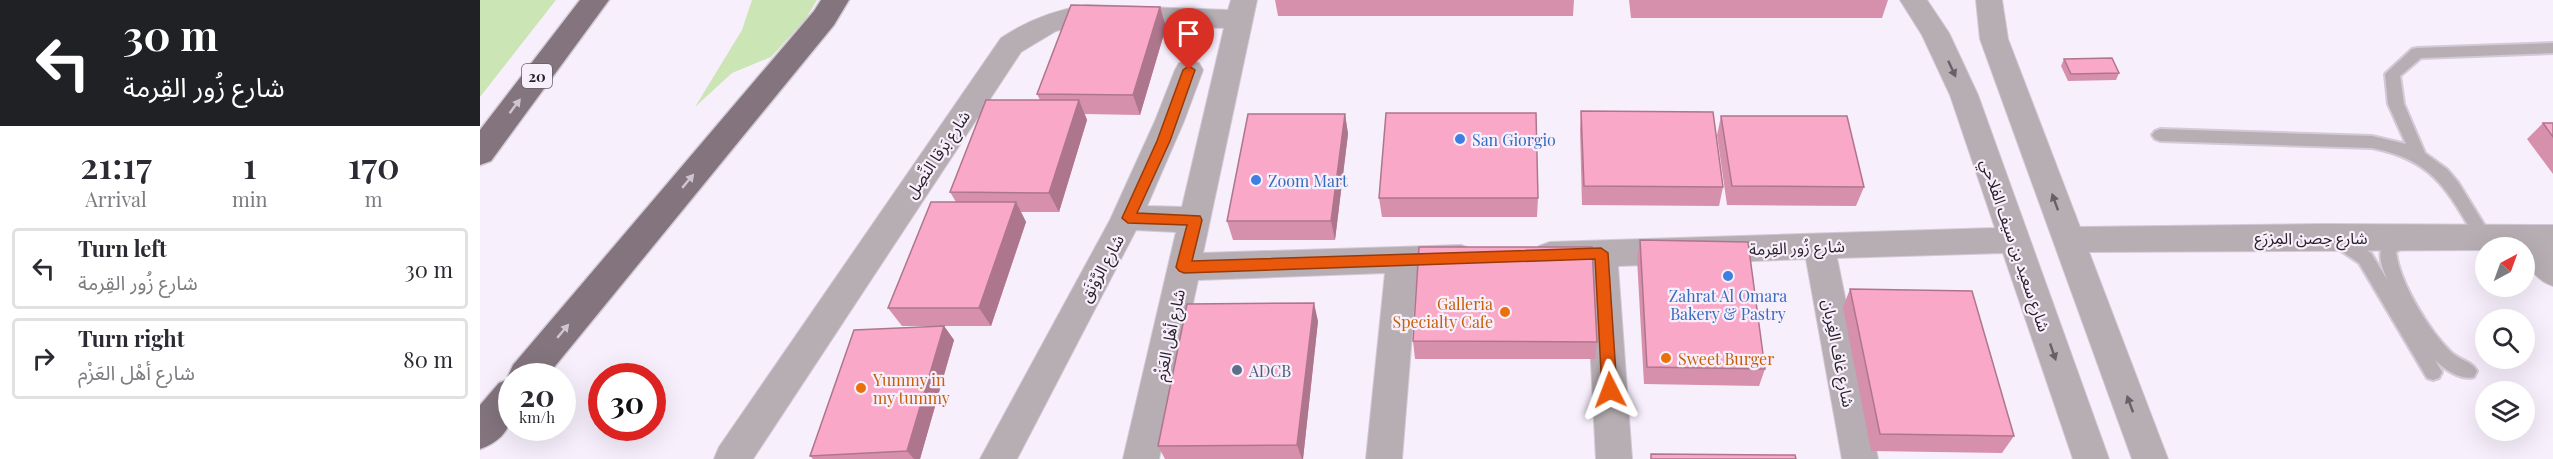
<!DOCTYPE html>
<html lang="en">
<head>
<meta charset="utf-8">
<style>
  body { margin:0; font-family:"Playfair Display","Noto Sans Arabic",serif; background:#f2f2f3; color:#2b2b33; height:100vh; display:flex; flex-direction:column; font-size:22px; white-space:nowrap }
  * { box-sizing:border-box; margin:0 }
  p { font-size:20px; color:#7c7c81 }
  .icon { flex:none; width:33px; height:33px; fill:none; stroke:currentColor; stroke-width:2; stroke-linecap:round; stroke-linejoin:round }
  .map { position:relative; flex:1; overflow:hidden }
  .side { display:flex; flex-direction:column; background:#fff; width:480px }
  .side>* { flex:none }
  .banner { background:#202124; color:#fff; overflow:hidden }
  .needle { width:39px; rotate:41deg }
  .tools { position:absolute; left:1995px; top:237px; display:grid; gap:12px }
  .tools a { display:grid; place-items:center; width:60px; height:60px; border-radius:50%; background:#fff; box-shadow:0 6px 24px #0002; font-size:30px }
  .speed { position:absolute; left:18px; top:363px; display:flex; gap:12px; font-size:30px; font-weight:700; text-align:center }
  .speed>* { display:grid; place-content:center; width:78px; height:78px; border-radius:50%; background:#fff; box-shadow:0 6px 24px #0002; line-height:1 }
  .speed small { font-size:15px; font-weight:400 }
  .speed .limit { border:9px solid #d22; background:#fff; color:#111 }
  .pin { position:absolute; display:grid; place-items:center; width:51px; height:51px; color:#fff; margin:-62px -26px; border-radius:50% 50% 50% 0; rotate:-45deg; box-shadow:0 0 6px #0007 }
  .pin .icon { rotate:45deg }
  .me { position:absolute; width:66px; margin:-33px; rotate:357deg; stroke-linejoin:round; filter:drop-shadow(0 0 4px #0008) }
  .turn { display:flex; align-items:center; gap:21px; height:126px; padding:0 24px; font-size:27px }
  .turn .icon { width:78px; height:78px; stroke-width:2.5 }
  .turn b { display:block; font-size:42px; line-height:51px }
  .eta { display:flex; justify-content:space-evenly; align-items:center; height:102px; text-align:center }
  .eta b { font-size:36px; font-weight:600; line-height:42px }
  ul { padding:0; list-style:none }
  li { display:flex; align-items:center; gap:18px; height:81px; margin:0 12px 9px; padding:0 12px; border:3px solid #e1e1e2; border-radius:6px }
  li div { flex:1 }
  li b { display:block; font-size:22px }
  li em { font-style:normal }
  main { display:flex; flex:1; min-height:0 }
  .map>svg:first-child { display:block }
  .green { fill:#cbe5b4 }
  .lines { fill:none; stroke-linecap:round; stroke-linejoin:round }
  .service-casing { stroke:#d2cad7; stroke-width:4 }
  .minor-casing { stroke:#d2cad7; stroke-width:2 }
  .primary-casing { stroke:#d2cad7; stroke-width:3 }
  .service { fill:#b6aeb2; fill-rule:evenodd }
  .minor { fill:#b6aeb2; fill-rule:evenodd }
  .primary { fill:#83747d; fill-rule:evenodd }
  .wall { fill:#d690ac }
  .shaded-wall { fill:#ae768c }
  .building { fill:#f9a8c8; stroke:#ae768c; stroke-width:1.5 }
  .oneway { fill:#676167 }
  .oneway2 { fill:#cfc4d0 }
  .route { fill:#ea580c; stroke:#983908; stroke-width:1.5 }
  .shop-dot { fill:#3f7fe0; stroke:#f8effd; stroke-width:2 }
  .food-dot { fill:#e8710a; stroke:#f8effd; stroke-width:2 }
  .service-dot { fill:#5c6f8a; stroke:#f8effd; stroke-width:2 }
  .labels { text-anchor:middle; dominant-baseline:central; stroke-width:4.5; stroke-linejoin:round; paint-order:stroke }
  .shield { fill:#f8effd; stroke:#666069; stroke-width:1.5 }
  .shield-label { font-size:15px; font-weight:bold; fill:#272229 }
  .shop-label { font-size:16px; fill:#366cbe; stroke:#f8effd; text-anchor:start }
  .street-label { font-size:16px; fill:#272229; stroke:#f8effd }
  .food-label { font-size:16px; fill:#c56008; stroke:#f8effd; text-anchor:start }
  .service-label { font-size:16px; fill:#4e5e75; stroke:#f8effd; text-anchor:start }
</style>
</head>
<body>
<main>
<section class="side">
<div class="banner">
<div class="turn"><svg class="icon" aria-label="left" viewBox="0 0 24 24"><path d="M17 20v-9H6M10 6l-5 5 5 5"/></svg><div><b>30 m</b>شارع زُور القِرمة</div></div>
</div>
<div class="eta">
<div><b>21:17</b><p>Arrival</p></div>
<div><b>1</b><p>min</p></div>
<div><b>170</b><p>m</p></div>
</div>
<ul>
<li><svg class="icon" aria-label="left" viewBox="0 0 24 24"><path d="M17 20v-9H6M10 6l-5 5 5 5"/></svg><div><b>Turn left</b><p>شارع زُور القِرمة</p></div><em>30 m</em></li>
<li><svg class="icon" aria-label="right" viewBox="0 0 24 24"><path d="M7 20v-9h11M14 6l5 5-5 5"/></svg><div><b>Turn right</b><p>شارع أهْل العَزْم</p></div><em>80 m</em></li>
</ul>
</section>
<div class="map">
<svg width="2073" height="459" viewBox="0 0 2073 459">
  <rect width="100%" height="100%" fill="#f8effd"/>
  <path class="green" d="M0,0H76L0,97Z
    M272,0H337L325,20L291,57L252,73L215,107L262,30Z"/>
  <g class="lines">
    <defs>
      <path id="service" d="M2073,43V53L1941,58L1920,76L1924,104L1945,153L1967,169L1978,182L2012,237L2010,242L2004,244L1998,242C1968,191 1954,160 1892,148L1680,141L1675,139L1672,135L1675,131L1680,129L1892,136L1926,144L1908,104L1905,74L1932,49L1937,48Z
        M1925,230L1931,232L1933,237L1931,242L1916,252C1919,282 1950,332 1972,353C1979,360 1992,361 1997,371L1994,377C1981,381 1964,369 1955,360L1962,372L1959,378L1953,380L1947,378L1879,263L1852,245L1850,240L1852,235L1858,233L1891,253L1908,281C1896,256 1896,240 1925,230Z"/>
      <path id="minor" d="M751,0H777L723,253L981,245L992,249L997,258L992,267L981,271L937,272L922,459H886L905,273L718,280L679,459H643L696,232L656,230L537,459H500L630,220L675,121L695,70L699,63L709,60L719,63L723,70L704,121L667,206L702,207L744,28L607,23L576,31L541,52L273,459H234L239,447L521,38C548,20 575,10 607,5L748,10Z
        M1420,0H1447L1469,33L1498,95L1629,459H1593L1523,253L1357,258L1398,459H1362L1326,259L1138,266L1152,459H1116L1106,267L1070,268L1059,264L1054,255L1059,246L1070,242L1515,228L1470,95L1442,35Z
        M1496,0H1522L1528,39L1600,227L1842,224L2073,225V286C2057,281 2044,265 2044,248H2006V250L1609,252L1688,459H1652L1500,39Z"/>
      <path id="primary" d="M100,0H129L11,161L0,165V130Z
        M341,0H369L354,25L67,376H32C32,410 38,435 0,449V405L19,383L29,379L28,376L33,365L334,11Z"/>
    </defs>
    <use href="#service" class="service-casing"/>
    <use href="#minor" class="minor-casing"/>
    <use href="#primary" class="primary-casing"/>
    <use href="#service" class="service"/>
    <use href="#minor" class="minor"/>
    <use href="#primary" class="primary"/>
  </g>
  <path class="wall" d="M795,0H1094L1093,16H798Z
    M1149,0H1408L1402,18H1151Z
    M680,7L686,27L660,115L605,114L607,120L579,212H541L546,222L511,326H464L474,340L440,459H333L330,456L459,326H422L408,308L476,202L470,192L560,100L557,94Z
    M1584,59L1639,73L1636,80L1588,81L1581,66Z
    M1101,111L1243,187L1239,206L1102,205L1100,130Z
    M865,114L868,134L855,240H753L747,221Z
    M1241,116L1384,187L1376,206L1247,205L1237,135Z
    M2063,123H2073V174L2047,139Z
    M899,198H1058L1057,217H902Z
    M1160,240L1285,369L1279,386L1164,384L1157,259Z
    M1370,289L1534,436L1522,453L1391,451L1363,307Z
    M838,321L823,459H685L678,446Z
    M933,341L1117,342L1115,359H935Z"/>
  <path class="shaded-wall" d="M680,7L686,27L660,115L653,95Z
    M599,100L607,120L579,212L569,193Z
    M865,114L868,134L855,240L851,221Z
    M536,202L546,222L511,326L499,308Z
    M834,303L838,321L823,459H822L817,445Z
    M464,326L474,340L440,459H434L427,451Z"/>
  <path class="building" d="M591,5L680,7L653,95L557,94Z
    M1632,58L1639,73L1591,74L1584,59Z
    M506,100H599L569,193L470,192Z
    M1101,111L1233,112L1243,187L1104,186Z
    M906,113H1056L1058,198H899Z
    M768,114H865L851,221H747Z
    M1241,116H1367L1384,187L1252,186Z
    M2063,123H2073V137Z
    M451,202H536L499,308H408Z
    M1160,240L1268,242L1285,369L1167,367Z
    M939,247H1112L1117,342L933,341Z
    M1370,289L1492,291L1534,436L1400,434Z
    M834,303L817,445L678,446L707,304Z
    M464,326L427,451L330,456L374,330Z
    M1171,454L1315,455L1316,459H1171Z"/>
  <defs><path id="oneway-solid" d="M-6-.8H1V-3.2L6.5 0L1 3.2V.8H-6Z" transform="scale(1.5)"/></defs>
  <g class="oneway">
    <use href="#oneway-solid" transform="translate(1472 69) rotate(65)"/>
    <use href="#oneway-solid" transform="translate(1575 202) rotate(-110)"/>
    <use href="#oneway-solid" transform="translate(1573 352) rotate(71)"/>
    <use href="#oneway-solid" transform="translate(1650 404) rotate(-110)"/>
  </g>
  <g class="oneway2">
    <use href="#oneway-solid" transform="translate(35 106) rotate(-53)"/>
    <use href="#oneway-solid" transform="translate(208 181) rotate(-50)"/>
    <use href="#oneway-solid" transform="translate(83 331) rotate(-50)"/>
  </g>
  <path class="route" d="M709,66L715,70L690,141L657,213L720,216L722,220L712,261L1121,248L1128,253L1137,390L1135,395L1130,397L1124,395L1122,390L1115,259L704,273L699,271L696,267L707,225L648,223L642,218L677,141L703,70Z"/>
  <g class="shop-dot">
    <circle cx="980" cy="139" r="6"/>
    <circle cx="776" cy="180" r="6"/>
    <circle cx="1248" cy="276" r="6"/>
  </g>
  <g class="food-dot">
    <circle cx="1025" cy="312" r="6"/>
    <circle cx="1186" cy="358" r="6"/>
    <circle cx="381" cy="388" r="6"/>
  </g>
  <circle class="service-dot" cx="757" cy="370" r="6"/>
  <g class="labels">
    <rect class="shield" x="42" y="64" width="30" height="24" rx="4.5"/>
    <g class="shield-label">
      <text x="57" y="76">20</text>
    </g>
    <g class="shop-label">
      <text x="992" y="139">San Giorgio</text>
      <text x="788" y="180">Zoom Mart</text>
      <text x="1248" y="295" text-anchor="middle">Zahrat Al Omara<tspan x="1248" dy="18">Bakery &amp; Pastry</tspan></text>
    </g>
    <g class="street-label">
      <text transform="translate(457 154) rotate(-56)">شارع بَرقا النِّصِل</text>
      <text x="1831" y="237">شارع حِصن المِزرَع</text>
      <text transform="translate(1536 245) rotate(71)">شارع سعيد بن سيف الفلاحي</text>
      <text transform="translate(1317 247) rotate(-2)">شارع زُور القِرمة</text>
      <text transform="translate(621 268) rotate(-61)">شارع الرَّوْنَق</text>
      <text transform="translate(689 335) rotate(-78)">شارع أهْل العَزْم</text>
      <text transform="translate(1359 353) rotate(79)">شارع غاف الغِربان</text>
    </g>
    <g class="food-label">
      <text x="1013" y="303" text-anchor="end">Galleria<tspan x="1013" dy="18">Specialty Cafe</tspan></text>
      <text x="1198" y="358">Sweet Burger</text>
      <text x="393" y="379">Yummy in<tspan x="393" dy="18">my tummy</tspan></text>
    </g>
    <g class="service-label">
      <text x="769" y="370">ADCB</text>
    </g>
  </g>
</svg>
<div class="tools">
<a><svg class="needle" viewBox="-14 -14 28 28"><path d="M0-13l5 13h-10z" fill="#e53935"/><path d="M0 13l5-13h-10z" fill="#7c7c81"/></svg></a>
<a><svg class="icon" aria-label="search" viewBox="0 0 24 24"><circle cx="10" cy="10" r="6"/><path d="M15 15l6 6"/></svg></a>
<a><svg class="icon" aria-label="layers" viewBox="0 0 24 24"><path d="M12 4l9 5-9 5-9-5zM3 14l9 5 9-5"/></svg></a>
</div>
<div class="speed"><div>20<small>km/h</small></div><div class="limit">30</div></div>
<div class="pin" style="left:709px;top:70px;background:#d93025"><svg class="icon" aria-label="arrive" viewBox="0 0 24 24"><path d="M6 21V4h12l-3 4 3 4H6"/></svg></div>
<svg class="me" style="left:1130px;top:390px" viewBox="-20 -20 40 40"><path d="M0-17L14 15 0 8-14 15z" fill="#ea580c" stroke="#fff" stroke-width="4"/></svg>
</div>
</main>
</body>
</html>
